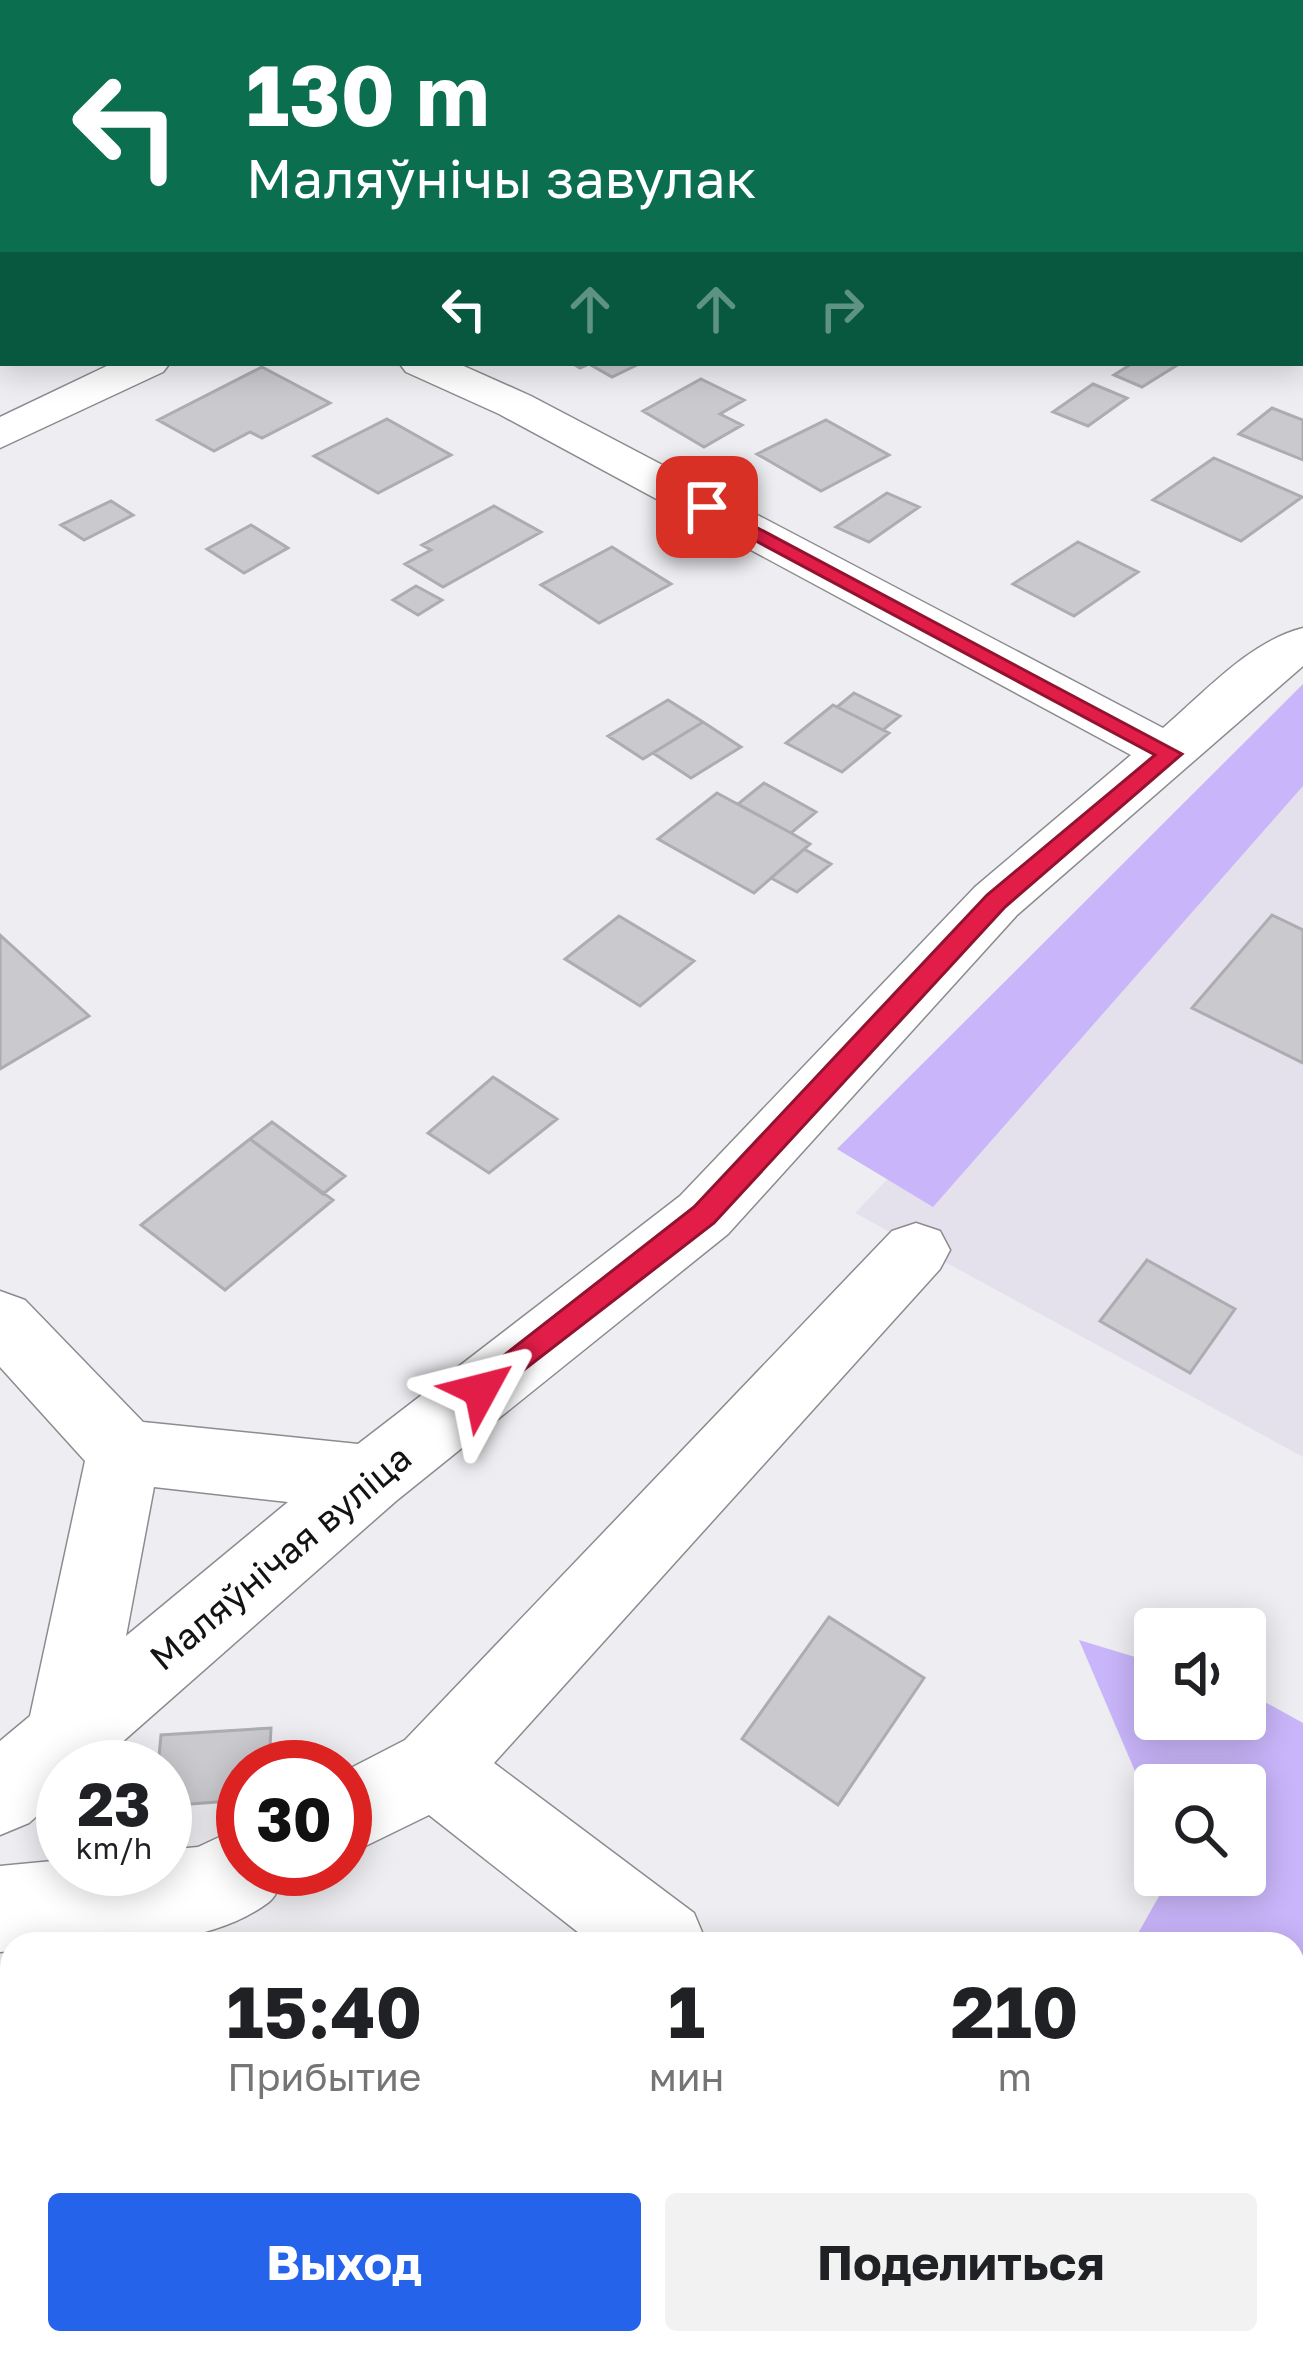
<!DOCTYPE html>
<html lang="ru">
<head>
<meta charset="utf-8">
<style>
  body { margin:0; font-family:"Golos Text",sans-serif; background:#f2f2f2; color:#202124; height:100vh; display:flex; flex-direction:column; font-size:45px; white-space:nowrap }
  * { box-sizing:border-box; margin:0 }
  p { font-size:39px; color:#757577 }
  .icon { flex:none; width:66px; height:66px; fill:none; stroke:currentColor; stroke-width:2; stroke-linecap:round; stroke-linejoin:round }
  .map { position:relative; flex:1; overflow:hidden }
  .details { position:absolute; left:0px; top:1932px; width:1305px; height:423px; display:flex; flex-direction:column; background:#fff; border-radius:36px 36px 0 0; box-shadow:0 6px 30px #0003 }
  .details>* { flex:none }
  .banner { position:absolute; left:0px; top:0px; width:1305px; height:366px; box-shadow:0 6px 30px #0003; background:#0b6e4f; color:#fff; overflow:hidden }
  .tools { position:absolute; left:1134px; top:1608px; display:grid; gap:24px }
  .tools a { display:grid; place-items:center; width:132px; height:132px; border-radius:12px; background:#fff; box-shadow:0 6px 30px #0003; font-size:60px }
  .speed { position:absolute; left:36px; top:1740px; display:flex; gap:24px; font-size:60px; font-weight:700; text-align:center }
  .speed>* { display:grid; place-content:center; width:156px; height:156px; border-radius:50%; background:#fff; box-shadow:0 6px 30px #0003; line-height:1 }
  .speed small { font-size:30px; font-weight:400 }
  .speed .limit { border:18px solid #d22; background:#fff; color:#111 }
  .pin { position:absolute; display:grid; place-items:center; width:102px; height:102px; color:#fff; margin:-51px; border-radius:24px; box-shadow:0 6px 18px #0006 }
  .me { position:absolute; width:132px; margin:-66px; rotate:52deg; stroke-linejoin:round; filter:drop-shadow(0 0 9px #0008) }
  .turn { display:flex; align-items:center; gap:42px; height:252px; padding:0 48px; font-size:54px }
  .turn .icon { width:156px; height:156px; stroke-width:2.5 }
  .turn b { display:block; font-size:84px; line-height:102px }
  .lanes { display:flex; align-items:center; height:114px; padding:0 48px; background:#0003; justify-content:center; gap:60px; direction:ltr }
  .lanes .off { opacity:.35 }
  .eta { display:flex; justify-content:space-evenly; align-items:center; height:204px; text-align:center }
  .eta b { font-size:72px; font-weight:700; line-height:84px }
  .button { display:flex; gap:24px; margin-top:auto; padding:24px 48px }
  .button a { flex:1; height:138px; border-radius:12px; background:#2563eb; color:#fff; font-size:48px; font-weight:700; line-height:138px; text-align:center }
  .button a+a { background:#f2f2f2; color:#202124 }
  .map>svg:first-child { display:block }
  .built { fill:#e4e1ed }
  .green { fill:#c9b5fa }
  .building { fill:#cac9ce; stroke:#adacb1; stroke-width:3 }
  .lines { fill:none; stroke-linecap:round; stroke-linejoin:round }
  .minor-casing { stroke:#8c8b8f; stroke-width:3 }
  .minor { fill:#fff; fill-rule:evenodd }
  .route { fill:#e11d48; stroke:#92132f; stroke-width:3 }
  .labels { text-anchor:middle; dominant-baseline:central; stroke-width:9; stroke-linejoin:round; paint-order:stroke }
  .street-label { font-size:36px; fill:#131314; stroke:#fff }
</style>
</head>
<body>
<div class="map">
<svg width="1303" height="2353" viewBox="0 0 1303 2353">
  <rect width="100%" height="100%" fill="#eeedf1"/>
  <path class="built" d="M1303,743V1457L855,1213Z"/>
  <path class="green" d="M69,0H664L72,3Z
    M1303,684V786L933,1207L837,1149Z
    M1079,1640L1155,1663V1719H1245V1691L1303,1723V2353H898L887,2343H1293V1944H1132L1171,1875H1245V1785H1155V1818Z"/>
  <path class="building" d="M572,363H641L612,377L589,364L580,368Z
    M1133,363H1178L1179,364L1142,387L1114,375Z
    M262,367L330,403L262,438L250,432L214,451L158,420Z
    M701,379L744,400L720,414L742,425L704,447L643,411Z
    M1093,384L1127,398L1088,426L1053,412Z
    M1272,408L1303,420V460L1239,434Z
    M387,419L451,455L378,493L314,456Z
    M826,420L889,455L821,491L757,454Z
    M1214,458L1302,497L1241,541L1153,500Z
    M887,493L919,507L869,542L836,527Z
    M111,501L133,515L84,540L61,525Z
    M494,506L541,532L443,587L405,564L431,550L422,545Z
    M251,525L288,548L244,573L207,549Z
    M1078,542L1138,572L1074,616L1013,584Z
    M612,547L671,584L599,623L541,585Z
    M416,586L442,600L418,615L393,600Z
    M854,693L900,716L883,730L837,707Z
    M668,700L703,722L643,759L608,736Z
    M833,705L889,733L842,772L786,743Z
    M703,722L741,747L691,778L653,753Z
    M764,783L816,812L791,833L738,804Z
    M717,793L791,833L810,844L754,893L658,839Z
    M804,849L831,864L797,892L771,878Z
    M1272,915L1303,930V1063L1192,1008Z
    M619,916L694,961L640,1006L565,959Z
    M0,935L89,1016L0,1069Z
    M493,1077L557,1119L489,1173L428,1133Z
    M272,1122L345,1176L323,1194L250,1139Z
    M250,1139L333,1200L225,1290L141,1225Z
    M1147,1260L1235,1309L1190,1373L1100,1321Z
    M829,1617L924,1678L838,1805L742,1739Z
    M271,1728L269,1767H243V1800L165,1806V1767H158L161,1735Z"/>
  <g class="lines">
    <defs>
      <path id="minor" d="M0,109H3V131H0Z
        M1302,110H1303V132H1302Z
        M113,363H170L163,372L0,448V417Z
        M399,363H457L531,396L1163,728C1204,693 1250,641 1303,628V666L1017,915L728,1234L396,1501L95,1766L63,1767V1793L29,1823L0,1835V1741L30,1716L85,1461L0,1367V1291L25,1300L143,1422L358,1444L680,1196L975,887L1131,755L499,414L406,372ZM154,1487L288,1502L126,1636Z
        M916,1223L940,1231L950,1250L940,1269L494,1763L694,1913L707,1944H593L429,1815L345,1856V1771L405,1740L892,1231Z
        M243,1826V1869H286C281,1880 278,1895 269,1902C202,1953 92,1944 12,1944V1951L0,1952V1866L63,1860V1869H165V1850L198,1847Z
        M1293,2024H1303V2114H1293Z"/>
    </defs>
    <use href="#minor" class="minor-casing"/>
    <use href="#minor" class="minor"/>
  </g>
  <path class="route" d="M707,501L1182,754L1005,907L714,1223L481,1403L471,1399L466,1390L471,1381L694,1207L987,895L1155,755L700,511L698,507Z"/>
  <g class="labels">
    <g class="street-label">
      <text transform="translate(280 1557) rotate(-40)">Маляўнічая вуліца</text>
    </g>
  </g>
</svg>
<div class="tools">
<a><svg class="icon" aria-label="sound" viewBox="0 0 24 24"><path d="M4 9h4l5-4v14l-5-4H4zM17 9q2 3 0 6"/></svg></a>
<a><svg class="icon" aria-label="search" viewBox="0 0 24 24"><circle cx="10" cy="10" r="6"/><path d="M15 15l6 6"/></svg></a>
</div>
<div class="speed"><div>23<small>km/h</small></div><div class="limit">30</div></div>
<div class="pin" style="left:707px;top:507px;background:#d93025"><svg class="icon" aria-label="arrive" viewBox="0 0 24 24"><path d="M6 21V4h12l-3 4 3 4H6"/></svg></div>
<svg class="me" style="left:481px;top:1390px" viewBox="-20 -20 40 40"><path d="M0-17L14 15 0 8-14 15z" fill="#e11d48" stroke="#fff" stroke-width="4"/></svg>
<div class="banner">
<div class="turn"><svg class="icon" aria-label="left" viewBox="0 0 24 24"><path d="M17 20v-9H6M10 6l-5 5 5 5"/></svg><div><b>130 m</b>Маляўнічы завулак</div></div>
<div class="lanes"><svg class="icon" aria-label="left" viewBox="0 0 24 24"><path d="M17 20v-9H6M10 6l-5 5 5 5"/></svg><svg class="icon off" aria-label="ahead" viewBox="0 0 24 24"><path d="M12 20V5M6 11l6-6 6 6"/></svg><svg class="icon off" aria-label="ahead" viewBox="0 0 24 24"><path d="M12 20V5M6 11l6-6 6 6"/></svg><svg class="icon off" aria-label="right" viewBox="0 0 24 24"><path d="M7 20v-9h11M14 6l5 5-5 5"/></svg></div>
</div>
<section class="details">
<div class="eta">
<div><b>15:40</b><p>Прибытие</p></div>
<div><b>1</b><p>мин</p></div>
<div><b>210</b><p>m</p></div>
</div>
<div class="button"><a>Выход</a><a>Поделиться</a></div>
</section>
</div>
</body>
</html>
